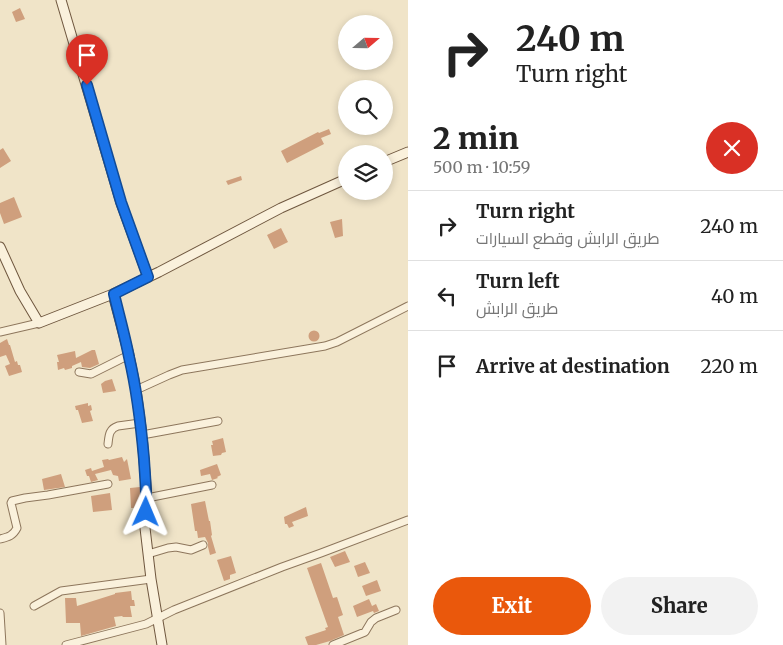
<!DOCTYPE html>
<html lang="en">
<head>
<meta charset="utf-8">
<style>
  body { margin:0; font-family:Merriweather,Cairo,serif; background:#f2f2f2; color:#222; height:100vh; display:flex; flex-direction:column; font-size:19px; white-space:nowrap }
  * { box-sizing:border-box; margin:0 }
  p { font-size:16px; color:#767676 }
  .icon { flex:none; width:28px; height:28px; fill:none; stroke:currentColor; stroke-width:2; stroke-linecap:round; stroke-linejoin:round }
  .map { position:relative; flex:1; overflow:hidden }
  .sheet { display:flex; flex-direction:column; background:#fff; width:375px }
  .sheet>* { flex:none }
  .guide { background:#fff; color:#222; overflow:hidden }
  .needle { width:32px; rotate:70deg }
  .fabs { position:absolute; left:338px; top:15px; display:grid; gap:10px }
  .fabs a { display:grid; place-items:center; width:55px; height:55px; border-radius:50%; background:#fff; box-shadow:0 2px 8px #0003; font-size:25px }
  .pin { position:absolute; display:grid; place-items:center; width:42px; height:42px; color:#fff; margin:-51px -21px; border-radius:50% 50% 50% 0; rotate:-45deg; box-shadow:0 0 5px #0007 }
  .pin .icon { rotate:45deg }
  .me { position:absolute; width:55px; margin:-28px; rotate:1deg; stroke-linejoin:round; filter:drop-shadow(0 0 4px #0008) }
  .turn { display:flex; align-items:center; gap:18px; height:105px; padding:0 25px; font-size:22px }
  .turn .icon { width:65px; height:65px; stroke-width:2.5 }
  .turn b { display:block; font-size:35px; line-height:42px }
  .round { display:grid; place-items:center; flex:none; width:52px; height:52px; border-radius:26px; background:#f2f2f2 }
  .overview { display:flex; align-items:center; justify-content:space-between; height:85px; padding:0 25px }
  h1 { font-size:30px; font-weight:800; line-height:38px }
  .action { display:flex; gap:10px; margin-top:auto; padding:10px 25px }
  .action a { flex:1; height:58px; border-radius:30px; background:#ea580c; color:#fff; font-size:20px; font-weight:800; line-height:58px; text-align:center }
  .action a+a { background:#f2f2f2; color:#222 }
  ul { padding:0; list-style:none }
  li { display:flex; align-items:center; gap:15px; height:70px; padding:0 25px; border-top:1px solid #e0e0e0 }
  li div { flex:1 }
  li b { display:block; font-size:19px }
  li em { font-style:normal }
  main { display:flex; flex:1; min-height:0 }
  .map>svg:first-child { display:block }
  .building { fill:#cf9f7d }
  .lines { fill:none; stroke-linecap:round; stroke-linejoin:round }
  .street-casing { stroke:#8d765c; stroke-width:9 }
  .secondary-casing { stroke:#6f573f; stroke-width:11 }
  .street { stroke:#faf1dc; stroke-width:7 }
  .secondary { stroke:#faf1dc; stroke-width:9 }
  .route-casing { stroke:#114b97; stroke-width:12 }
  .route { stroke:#1a73e8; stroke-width:9 }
</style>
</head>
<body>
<main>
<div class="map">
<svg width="408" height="645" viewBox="0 0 408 645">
  <rect width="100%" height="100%" fill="#f0e4c8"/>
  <path class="building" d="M20,8L25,19L16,22L12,12Z
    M329,129L331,134L321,138L324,144L287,163L281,151L318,132L319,133Z
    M3,148L11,161L0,168V150Z
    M241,176L242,180L228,185L226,181Z
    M14,197L22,217L4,224L0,213V203Z
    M342,219L343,236L335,238L330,222Z
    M281,228L288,242L274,249L267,235Z
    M308.5 336a5.5 5.5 0 1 1 11 0a5.5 5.5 0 1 1-11 0Z
    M7,339L9,345H10L15,362L17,361L18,365H20L22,372L9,376L5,366L10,364L6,355L0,357V343Z
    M92,350H95L99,364L90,368L82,367L81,362L72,366V368L65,370L64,368L58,370L57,362H59L57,355L75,351L76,358Z
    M112,379L116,391L103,393L101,384L105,381Z
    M88,403V406L91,405L92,410L90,411L93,421L82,423L78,410H76L75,406Z
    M223,438L226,452L222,453L221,455L213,456L211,445H213L212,441Z
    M122,457L124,462L127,459L131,479L119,481L118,476L113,475L111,470L95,474L98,480L91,482L89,476H87L85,470L91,468L92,471L104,467L102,460L108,459L109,460Z
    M217,464L221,475L217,477L218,478L212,480L210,474L201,476L200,470Z
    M61,474L65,487L44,490L42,479Z
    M140,487V508H131L130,488Z
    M110,493L112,510L93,512L91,496Z
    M205,501L209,521H210L212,535L211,536L216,553L210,555L208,547V543L205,537L198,538L197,531H195L191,504Z
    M306,507L308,516L292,522L294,526L289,528L287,524H285L284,517Z
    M345,551L350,562L335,567L330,557Z
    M231,556L236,573L230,575V579L224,581L217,560Z
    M365,562L370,573L358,577L354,566Z
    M321,563L333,598L337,597L343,615L338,617L344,635L330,641L316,645H308L305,637L326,630L325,628L328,627L307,568Z
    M377,580L381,591L366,596L362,586Z
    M131,591L132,600H134L135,606H130L132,617H123L122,616L114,617L116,626L81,636L80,623H66L65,598H76L77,606L115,594V593Z
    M369,599L372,606L376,604L379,611L374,613L373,611L357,617L353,606Z"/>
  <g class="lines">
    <defs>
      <path id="street" d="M0,332L39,323
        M79,372L91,374L129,355
        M136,390L169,375L182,370L325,346L337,342L408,306
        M142,435L218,421
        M108,444C109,435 109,429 118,426L140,423
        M147,498L212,485
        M0,539C8,537 13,536 17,528L11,503L12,501L25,498L48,495L108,484
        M148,554L168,548L176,547L191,550L203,545
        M34,606L61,591L151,579
        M0,613L2,645
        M66,645L146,624L174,610L282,567L321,553L408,520
        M333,645L365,632L371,622L376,618L396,610"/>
      <path id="secondary" d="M61,0L121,203L148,277
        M384,162L408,152
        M0,247L20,291L39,323L113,294
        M162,645L151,579L145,528L147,498L142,435L136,390L129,355L113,294L159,272L281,208L346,179"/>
    </defs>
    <use href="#street" class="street-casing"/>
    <use href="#secondary" class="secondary-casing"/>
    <use href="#street" class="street"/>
    <use href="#secondary" class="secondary"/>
  </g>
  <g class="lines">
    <defs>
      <path id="route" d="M87,85L121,202L148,277L114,294C119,315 125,336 129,357C137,391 141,425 144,459C145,477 147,495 146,512"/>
    </defs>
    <use href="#route" class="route-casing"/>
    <use href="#route" class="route"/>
  </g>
</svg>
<div class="fabs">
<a><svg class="needle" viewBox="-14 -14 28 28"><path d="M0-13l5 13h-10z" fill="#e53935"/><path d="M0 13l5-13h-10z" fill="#767676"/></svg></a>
<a><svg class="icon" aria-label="search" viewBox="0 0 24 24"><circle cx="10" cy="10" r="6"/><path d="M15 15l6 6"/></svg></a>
<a><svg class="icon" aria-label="layers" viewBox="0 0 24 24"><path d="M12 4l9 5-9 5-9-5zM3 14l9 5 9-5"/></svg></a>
</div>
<div class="pin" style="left:87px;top:85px;background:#d93025"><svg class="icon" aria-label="arrive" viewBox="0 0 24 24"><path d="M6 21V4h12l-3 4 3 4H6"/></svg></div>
<svg class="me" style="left:146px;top:512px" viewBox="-20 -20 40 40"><path d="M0-17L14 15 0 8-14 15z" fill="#1a73e8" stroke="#fff" stroke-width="4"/></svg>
</div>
<section class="sheet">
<div class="guide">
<div class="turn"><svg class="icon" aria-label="right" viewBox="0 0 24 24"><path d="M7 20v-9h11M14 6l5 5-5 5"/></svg><div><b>240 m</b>Turn right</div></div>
</div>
<div class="overview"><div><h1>2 min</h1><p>500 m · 10:59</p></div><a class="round" style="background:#d93025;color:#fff"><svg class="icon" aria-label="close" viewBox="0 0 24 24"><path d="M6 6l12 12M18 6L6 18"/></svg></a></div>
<ul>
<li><svg class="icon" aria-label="right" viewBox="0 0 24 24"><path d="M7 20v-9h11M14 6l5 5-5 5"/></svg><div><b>Turn right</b><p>طريق الرابش وقطع السيارات</p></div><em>240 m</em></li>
<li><svg class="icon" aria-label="left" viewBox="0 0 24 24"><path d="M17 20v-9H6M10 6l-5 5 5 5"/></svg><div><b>Turn left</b><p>طريق الرابش</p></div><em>40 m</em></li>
<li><svg class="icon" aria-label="arrive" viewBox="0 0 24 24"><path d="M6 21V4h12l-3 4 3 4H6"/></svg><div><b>Arrive at destination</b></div><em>220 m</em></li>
</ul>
<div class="action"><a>Exit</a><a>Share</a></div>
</section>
</main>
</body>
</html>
